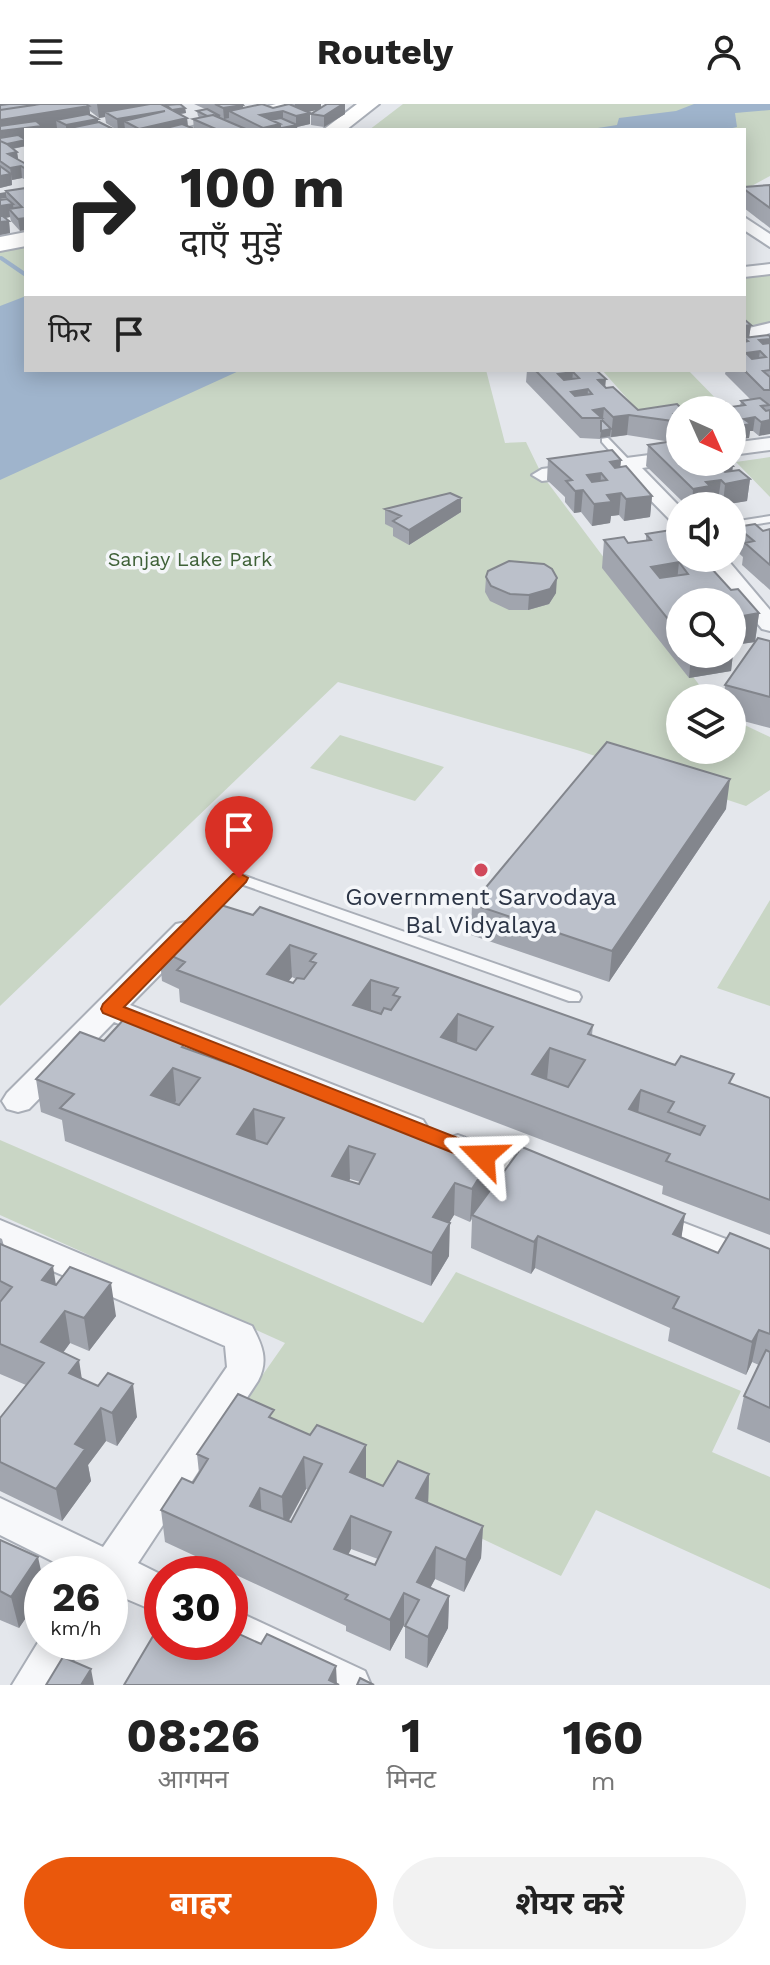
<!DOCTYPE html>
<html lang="hi">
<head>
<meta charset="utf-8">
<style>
  body { margin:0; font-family:"Work Sans","Noto Sans Devanagari",sans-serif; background:#f2f2f2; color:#222; height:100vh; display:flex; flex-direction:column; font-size:30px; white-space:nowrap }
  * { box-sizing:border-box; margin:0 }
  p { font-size:26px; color:#767676 }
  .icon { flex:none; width:44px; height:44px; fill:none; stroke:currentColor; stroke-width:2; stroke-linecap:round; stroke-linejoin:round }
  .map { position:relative; height:1581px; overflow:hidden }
  .details { display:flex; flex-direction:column; background:#fff; flex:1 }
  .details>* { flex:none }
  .top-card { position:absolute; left:24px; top:24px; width:722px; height:244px; border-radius:0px; box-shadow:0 4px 20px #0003; background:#fff; color:#222; overflow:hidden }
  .needle { width:52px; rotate:135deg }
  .buttons { position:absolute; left:666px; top:292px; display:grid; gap:16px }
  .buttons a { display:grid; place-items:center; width:80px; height:80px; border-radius:50%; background:#fff; box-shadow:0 4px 20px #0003; font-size:40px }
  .speed { position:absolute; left:24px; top:1452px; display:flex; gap:16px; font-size:40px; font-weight:700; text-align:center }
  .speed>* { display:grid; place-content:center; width:104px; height:104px; border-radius:50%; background:#fff; box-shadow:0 4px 20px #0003; line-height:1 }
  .speed small { font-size:20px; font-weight:400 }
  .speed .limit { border:12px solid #d22; background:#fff; color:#111 }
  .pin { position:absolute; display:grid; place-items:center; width:68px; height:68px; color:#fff; margin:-82px -34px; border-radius:50% 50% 50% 0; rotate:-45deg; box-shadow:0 0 8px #0007 }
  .pin .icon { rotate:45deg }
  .me { position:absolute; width:88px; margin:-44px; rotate:292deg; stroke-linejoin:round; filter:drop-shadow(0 0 6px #0008) }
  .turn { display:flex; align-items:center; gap:28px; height:168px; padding:0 24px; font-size:36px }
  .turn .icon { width:104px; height:104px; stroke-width:2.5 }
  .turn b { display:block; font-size:56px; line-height:68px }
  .then { display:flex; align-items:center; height:76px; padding:0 24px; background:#0003; gap:16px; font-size:30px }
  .eta { display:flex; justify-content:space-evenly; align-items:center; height:136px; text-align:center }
  .eta b { font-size:48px; font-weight:700; line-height:56px }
  .button { display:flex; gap:16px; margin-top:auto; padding:16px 24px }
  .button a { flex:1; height:92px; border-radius:48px; background:#ea580c; color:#fff; font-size:32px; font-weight:700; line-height:92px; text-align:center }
  .button a+a { background:#f2f2f2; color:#222 }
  header { display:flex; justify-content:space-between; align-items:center; height:104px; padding:0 24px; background:#fff; font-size:36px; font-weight:700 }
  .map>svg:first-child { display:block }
  .green { fill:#c9d6c5 }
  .water { fill:#9fb4cc }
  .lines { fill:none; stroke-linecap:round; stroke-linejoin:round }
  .stream { stroke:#9fb4cc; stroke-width:4 }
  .service-casing { stroke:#a9aeb7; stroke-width:4 }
  .minor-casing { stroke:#a9aeb7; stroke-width:4 }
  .secondary-casing { stroke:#a9aeb7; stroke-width:4 }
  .service { fill:#f7f8fa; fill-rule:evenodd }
  .minor { fill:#f7f8fa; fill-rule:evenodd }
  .secondary { fill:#fff; fill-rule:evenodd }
  .wall { fill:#a1a5ae; fill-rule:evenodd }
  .shaded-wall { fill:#83868d }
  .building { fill:#bbc0ca; stroke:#83868d; stroke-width:2; fill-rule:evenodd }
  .route { fill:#ea580c; stroke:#983908; stroke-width:2 }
  .poi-dot { fill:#d1495b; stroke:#f4f6f9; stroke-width:3 }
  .labels { text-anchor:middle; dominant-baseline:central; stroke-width:7; stroke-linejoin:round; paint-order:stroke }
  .far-park-label { font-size:20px; fill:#3f6138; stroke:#f4f6f9 }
  .poi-label { font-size:24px; fill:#2b3445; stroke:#f4f6f9 }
</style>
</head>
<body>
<header><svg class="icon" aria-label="menu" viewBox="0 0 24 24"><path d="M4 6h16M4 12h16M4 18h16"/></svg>Routely<svg class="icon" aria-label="person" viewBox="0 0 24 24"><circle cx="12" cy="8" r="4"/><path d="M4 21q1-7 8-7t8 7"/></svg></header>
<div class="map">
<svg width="770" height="1581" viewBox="0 0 770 1581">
  <rect width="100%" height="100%" fill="#e4e7ec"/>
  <path class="green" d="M403,0H770V72L744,86V26H369Z
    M26,142V266H486L505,339L526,338L542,371L709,594H680V646H732V615L770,633V686L746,702L577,646L338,578L0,902V148Z
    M770,170V219L744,222V173Z
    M602,266H688L727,306H680L647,317Z
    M770,353V393L736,358Z
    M340,631L444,663L415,697L310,664Z
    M770,796V902L717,884Z
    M0,1036L423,1219L456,1168L741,1287L712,1348L770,1373V1485L596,1406L561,1472L231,1316L285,1239L0,1111Z"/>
  <path class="water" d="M694,0H770V6L735,9L737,23L724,26H585L617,21L619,14L676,7Z
    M26,192V266H241L0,376V202Z"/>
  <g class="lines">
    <path class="stream" d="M1,154L26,171"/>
    <defs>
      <path id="service" d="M602,334H608L631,358V362H623L602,338Z
        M770,412V418L732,424V418Z
        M239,770L579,889L581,893L579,897H569L241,780L207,814H197L195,811L197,808L234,771Z"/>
      <path id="minor" d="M276,0H299L206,26H182Z
        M744,113L770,130V143L744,126Z
        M770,160V170L744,173V163Z
        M770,219V229L767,230L770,234V250L764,249L746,228L749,224Z
        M770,334V346L732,351V339Z
        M680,347V358H684L642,364L680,403V421L673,419L622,367L542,377L532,371L542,365Z
        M703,454H726L770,506V527L762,525Z
        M186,818L196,820L200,827L196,834L130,901L423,1016L428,1024L423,1032L412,1036L401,1032L114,918L29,1005L18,1008L7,1005L2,997L7,989L176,820Z
        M458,1031L554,1067L559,1076L554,1085L542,1088L446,1051L442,1043L446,1035Z
        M648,1105L770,1152V1180L636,1127L631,1118L636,1109Z
        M0,1116L252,1222C262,1241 269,1256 258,1277L138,1459L162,1471V1510L110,1488V1470H78L0,1431V1394L103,1443L227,1263L225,1242L0,1144Z
        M230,1504L365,1567L371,1581H306L218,1538H230Z
        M42,1532V1538H83L58,1581H12Z"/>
      <path id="secondary" d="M357,0H379L346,26H323Z
        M26,128V142L0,147V133Z"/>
    </defs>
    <use href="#service" class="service-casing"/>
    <use href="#minor" class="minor-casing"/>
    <use href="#secondary" class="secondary-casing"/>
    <use href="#service" class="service"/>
    <use href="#minor" class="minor"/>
    <use href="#secondary" class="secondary"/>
  </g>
  <path class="wall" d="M0,0H180L185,4L186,9L180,10L187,14L188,22L194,25L193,15L200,14L198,12L197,7L205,5L194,0H242L243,4H273L284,2V0H321V4L327,0H345V10L324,23L311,21V10L319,5L308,8L310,20L297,23L298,26H117L106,19L105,13L99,14L90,7V11L98,18L115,26H57V24L43,26H26V42L13,45L17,48L18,56L26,60V76L22,74L12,76V81L0,84Z
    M770,81V124L744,104V83Z
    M26,84L20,127L11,117L10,113L5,114L9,117L10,129L0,131L7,95L6,87Z
    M744,217L751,221L749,233L770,232V306L759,332L753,327H750L749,334L732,306H704L705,302L731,303L740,302L741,297L751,296L725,270L726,266H744Z
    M527,266H596L605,283L638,306H680V358L732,367L750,375L747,397L723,401L718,397L708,399V402H687L646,362L648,341L671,338L627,331L600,335L580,334L526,278Z
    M548,355L621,356L620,363L652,392L650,413L624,417L619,411L611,412L610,419L592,422L581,408L574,409L565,398V393L547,376Z
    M461,394V408L409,441L393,432V424L385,420V405Z
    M737,423L763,427L770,425V486L742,461L743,453L734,445Z
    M646,430L731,486L759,509L755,538L734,541L731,567L689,574L602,464L604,436L628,439L646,437ZM680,498H732V550H680Z
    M486,473L556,489L549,500L528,506H509L490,497L485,488Z
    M770,537V624L732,614V594H724L725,581Z
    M726,705L609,878L471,831L472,800Z
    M208,797L593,921L592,931L770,994V1131L662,1090L663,1082L180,898L179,885L162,877L159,846ZM292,873L296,875L293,879L288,877Z
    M104,937L188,945L300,987L493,1081L487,1090L685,1110L681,1134L718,1149L770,1145V1339L737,1325L744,1292L759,1261L752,1258L746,1271L668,1237L670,1224L535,1164L531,1170L471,1144L472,1115L470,1118L454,1111L449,1119V1152L431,1182L65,1037L62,1016L41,1008L36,975ZM350,1075L360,1078L359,1080L348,1077Z
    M0,1134L2,1135L4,1142L56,1181L116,1212L89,1247L70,1239L63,1249L82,1274L137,1313L117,1342L106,1337L88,1361L91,1377L62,1417L0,1387V1314L26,1281L0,1270Z
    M275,1315L310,1331L366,1341V1374L383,1382L429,1370L428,1399L483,1422L481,1454L464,1488L435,1475L430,1484L449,1492L448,1524L427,1564L405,1554V1521H404L390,1547L346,1527V1522L165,1438L161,1406L193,1379L199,1369L197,1350ZM306,1385L308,1386L291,1418L289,1417ZM351,1445L378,1455L375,1461L348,1451Z
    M0,1436L42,1471V1490L19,1524L0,1516Z"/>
  <path class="shaded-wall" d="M30,0H35L34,1L89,2L91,17L98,15L99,26L70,24V26H66V21L56,16L57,24L43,26H26V35L0,39V6Z
    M97,0H150L105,8V13L99,14Z
    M295,0H321V5L295,11Z
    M343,0H345V10L324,23V12Z
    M243,1V12L229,7V14L224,15L223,4Z
    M185,4L186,9L173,11L172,6Z
    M165,7L124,17L125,25L118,26L117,15Z
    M283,7V18L272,20L260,11Z
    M310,9V20L297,23L298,26H282V24L296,21V12Z
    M187,14L188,26H139V25Z
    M280,20V26H263V24Z
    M26,36V42L0,47V41Z
    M17,48L19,60L8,50Z
    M21,62L22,74L12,76L10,64Z
    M11,70L12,81L0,84V72Z
    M6,88L7,94L0,95V89Z
    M13,100L14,110L9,105L10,113L0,115V102Z
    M26,114V126L20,127L18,115Z
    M9,117L10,129L0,131V118Z
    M751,221L748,240V237L744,234V222Z
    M770,235V254L766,253L760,247L757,267L746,249L759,236Z
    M573,268L571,288L558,283L557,290L558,270Z
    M606,275L604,295L598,276Z
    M588,285L587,303L571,295L563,296L564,289Z
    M604,304L602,324H601L602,314L593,306Z
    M629,311L627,331L611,333L613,313Z
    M755,313L753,327H750L749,334L732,337V323L744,315Z
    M770,316V330L759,332L761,318Z
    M611,325L610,332L600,334L601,327Z
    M621,356L619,377L610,358Z
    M733,362L731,379L750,375L747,397L723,401L725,380L721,376L718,397L708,399V402H692L693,385L706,378L721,364Z
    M601,369L600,390L587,371Z
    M583,386L581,408L574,409L575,387Z
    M621,389L619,411L611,412L610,419L592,422L594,400L607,391Z
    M652,392L650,413L624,417L626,395Z
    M461,394V408L409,441V426Z
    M679,458L676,487L648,491L651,463Z
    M557,474L556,489L549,500L528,506L529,491Z
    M707,493V498H680Z
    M759,509L755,538L734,541L731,567L689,574L691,550H732V514Z
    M730,675L726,705L609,878L612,847Z
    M290,841L292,873L269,902L267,870Z
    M371,876V908L354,933L353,901Z
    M458,910L457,942L441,965V933Z
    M550,944L547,976L532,970Z
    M173,964L176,997L155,1023L151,991Z
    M641,986L637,1018L629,1005Z
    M254,1005L256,1037L237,1030Z
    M349,1042L350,1075L333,1105L332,1072Z
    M495,1048L493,1081L474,1112L472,1111L470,1118L472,1085Z
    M455,1079L454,1111L433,1145V1113Z
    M685,1110L680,1143L673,1130Z
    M450,1119L449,1152L431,1182L432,1149Z
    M538,1132L535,1164L531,1170L534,1138Z
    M53,1162L58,1194L42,1176Z
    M111,1179L116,1212L89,1247L84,1214Z
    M65,1207L70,1239L47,1270L41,1238Z
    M759,1226L752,1258L746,1271L752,1238Z
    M79,1256L84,1289L69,1269Z
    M133,1280L137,1313L117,1342L112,1309Z
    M101,1304L106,1337L88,1361L91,1377L62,1417L56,1385L75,1340Z
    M366,1341V1374L351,1400L350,1368Z
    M304,1353L306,1385L284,1425L282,1393Z
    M429,1370L428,1403L416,1394Z
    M260,1384L262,1417L250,1402Z
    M351,1412V1445L335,1477L334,1445Z
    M483,1422L481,1454L464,1488L466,1456Z
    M436,1443L435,1475L418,1507L417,1478Z
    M38,1453L42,1471V1490L19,1524L11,1493Z
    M404,1489V1521L390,1547V1516Z
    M449,1492L448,1524L427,1564L428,1533Z
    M237,1514L240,1546L230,1526Z
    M336,1562L337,1581L329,1576Z
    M91,1565L94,1581H81Z"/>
  <path class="building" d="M9,0H33L34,1L0,6V1Z
    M40,0H86L89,2L0,16V6Z
    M150,0H161L187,14L139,25L124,17L165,7L117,15L105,8Z
    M180,0L185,4L172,6L166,1Z
    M215,0H242L243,1L223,4Z
    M262,0L273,4L289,0L310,9L296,12L283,7L260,11L280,20L263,24L229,7Z
    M327,0H343L324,12L311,10Z
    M207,5L220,12H216L213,11L207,12L197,7Z
    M88,10L98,15L66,21L56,16Z
    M213,11L248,26H218L193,15Z
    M281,14L297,21L282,24H280V20L271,16Z
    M36,17L42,22L0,27V22Z
    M99,18L115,26H74L70,24Z
    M182,20L197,26H158Z
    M18,31L26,36L7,40L0,37V34Z
    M0,37L7,40L17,48L8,50L26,60V65L21,62L10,64L0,57Z
    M0,62L11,70L0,72Z
    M770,81V104L744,85V83Z
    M26,84V114L18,115L9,105L22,103L6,87Z
    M7,95L13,100L0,102V96Z
    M0,110L9,117L0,118Z
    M745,216L751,221L744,222Z
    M768,231L770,232V235L759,236L763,240L770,239V266L763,267L770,273V286H764L744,266V238L748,237L744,234ZM760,247L766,253L752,255L746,249Z
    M535,266H596L606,275L598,276L606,284L613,283L638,306L677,300L683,306H680V309L674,310L680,315V318L629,311L613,313L604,304L593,306L602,314H582ZM573,268L579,274L564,276L558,270ZM588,285L592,290L575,292L571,288Z
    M760,294L769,301L761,302L766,307L770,306V316L761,318L755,313L744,315L751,320L732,323V306H710L705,302L725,298L731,303L745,301L741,297Z
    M601,317H603L611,325L601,327Z
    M680,336V358H729L733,362L721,364L725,368L739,366L750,375L725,380L721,376L706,378L710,382L693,385L648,341Z
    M612,346L621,356L610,358L615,364L626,362L652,392L626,395L621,389L607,391L612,398L594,400L583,386L575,387L566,377L572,376L548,355ZM601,369L607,376L592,378L587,371Z
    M450,389L461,394L409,426L393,417L401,412L385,405Z
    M755,420L763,427L770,425V461L745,439L754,437L737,423Z
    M677,425L680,429V454H702L731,486L738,485L759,509L732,514V498H711L707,493L680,498V530L604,436L624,433L628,439L651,436L646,430ZM679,458L688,470L660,474L651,463Z
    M509,457L544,460L552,465L557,474L550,485L529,491L510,490L491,482L486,473L488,467Z
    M758,534L770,537V593L725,581Z
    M607,638L730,675L612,847L472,800Z
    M208,797L253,811L260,803L593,921L588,930L675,961L681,952L734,970L729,979L770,994V1096L666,1057L670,1050L177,866L185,858L159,846ZM290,841L316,850L310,857L316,859L304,875L297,874L293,879L267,870ZM371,876L398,884L393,891L400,893L391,906L384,904L381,910L353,901ZM458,910L493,923L476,946L441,933ZM550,944L585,956L568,983L532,970ZM641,986L674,998L668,1008L705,1022L700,1031L629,1005Z
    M125,914L188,937L182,943L230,960L235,954L300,978L295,985L376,1015L382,1007L495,1048L472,1085L455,1079L433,1113L450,1119L432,1149L60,1004L74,990L36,975L80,928L104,937ZM173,964L200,974L179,1001L151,991ZM254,1005L284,1014L267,1040L237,1030ZM349,1042L375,1050L359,1080L332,1072Z
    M522,1043L685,1110L673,1130L718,1149L730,1129L770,1145V1230L759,1226L752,1238L673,1204L679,1193L538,1132L534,1138L472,1111Z
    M0,1140L53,1162L42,1176L56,1181L70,1163L111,1179L84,1214L65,1207L41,1238L79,1256L69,1269L98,1282L108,1269L133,1280L112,1309L101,1304L75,1340L85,1345L56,1385L0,1358V1314L44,1259L0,1240V1198L12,1183L0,1177Z
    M766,1246L770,1248V1304L744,1292Z
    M238,1290L274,1306L269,1313L310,1331L317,1321L366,1341L350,1368L383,1382L398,1357L429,1370L416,1394L483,1422L466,1456L436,1443L417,1478L449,1492L428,1533L405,1522L419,1496L404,1489L390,1516L345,1495L348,1491L161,1406L182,1374L193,1379L208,1355L197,1350ZM304,1353L322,1360L291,1418L250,1402L260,1384L282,1393ZM351,1412L391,1428L375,1461L334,1445Z
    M0,1436L38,1453L11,1493L0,1487Z
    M230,1511L237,1514L230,1526L261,1540L267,1530L336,1562L329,1576L339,1581H124L162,1517V1538H230Z
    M63,1553L91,1565L81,1581H46Z
    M360,1574L374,1581H357Z"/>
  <path class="route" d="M239,769L248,774L246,778L124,903L491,1047L494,1052L491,1058H476L103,909L101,905L103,900L233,770Z"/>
  <circle class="poi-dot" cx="481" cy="766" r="8"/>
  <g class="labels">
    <g class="far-park-label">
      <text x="190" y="455">Sanjay Lake Park</text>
    </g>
    <g class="poi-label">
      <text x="481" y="793">Government Sarvodaya<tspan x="481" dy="28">Bal Vidyalaya</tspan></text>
    </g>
  </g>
</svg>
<div class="buttons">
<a><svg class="needle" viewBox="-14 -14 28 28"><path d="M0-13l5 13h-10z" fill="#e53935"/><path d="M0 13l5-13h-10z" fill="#767676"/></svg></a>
<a><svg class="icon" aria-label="sound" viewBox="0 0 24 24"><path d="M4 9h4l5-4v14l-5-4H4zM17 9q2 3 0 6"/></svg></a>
<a><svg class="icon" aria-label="search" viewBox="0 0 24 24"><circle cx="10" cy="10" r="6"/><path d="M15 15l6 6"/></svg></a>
<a><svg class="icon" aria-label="layers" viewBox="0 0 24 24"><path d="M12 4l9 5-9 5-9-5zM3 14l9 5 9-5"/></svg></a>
</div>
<div class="speed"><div>26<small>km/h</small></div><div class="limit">30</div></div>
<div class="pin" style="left:239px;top:774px;background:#d93025"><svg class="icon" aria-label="arrive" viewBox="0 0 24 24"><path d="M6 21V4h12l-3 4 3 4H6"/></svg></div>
<svg class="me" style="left:483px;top:1052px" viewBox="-20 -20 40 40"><path d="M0-17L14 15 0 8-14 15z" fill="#ea580c" stroke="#fff" stroke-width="4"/></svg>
<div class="top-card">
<div class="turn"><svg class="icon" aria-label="right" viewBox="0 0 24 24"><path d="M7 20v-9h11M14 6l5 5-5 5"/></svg><div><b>100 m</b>दाएँ मुड़ें</div></div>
<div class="then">फिर<svg class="icon" aria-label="arrive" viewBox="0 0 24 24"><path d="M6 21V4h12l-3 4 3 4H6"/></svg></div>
</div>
</div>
<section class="details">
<div class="eta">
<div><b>08:26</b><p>आगमन</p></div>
<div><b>1</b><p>मिनट</p></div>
<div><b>160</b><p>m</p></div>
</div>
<div class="button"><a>बाहर</a><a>शेयर करें</a></div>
</section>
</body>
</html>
